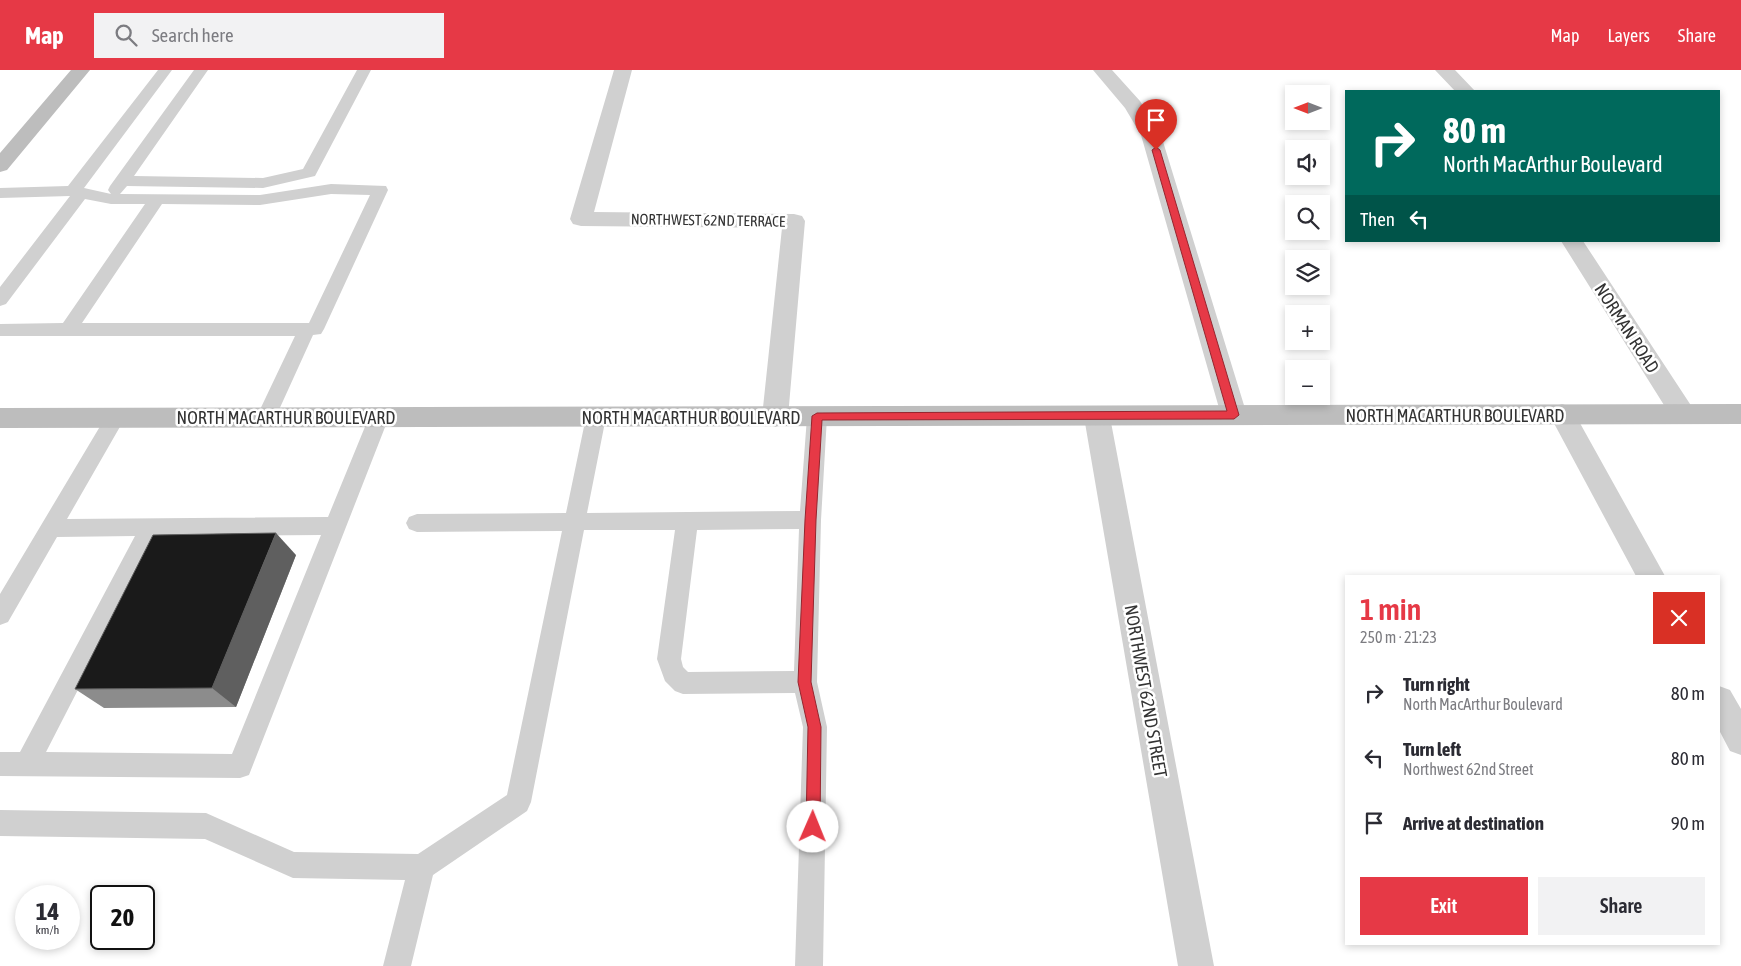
<!DOCTYPE html>
<html lang="en">
<head>
<meta charset="utf-8">
<style>
  body { margin:0; font-family:"Asap Condensed",sans-serif; background:#f2f2f3; color:#2b2b33; height:100vh; display:flex; flex-direction:column; font-size:19px; white-space:nowrap }
  * { box-sizing:border-box; margin:0 }
  p { font-size:16px; color:#7c7c81 }
  .icon { flex:none; width:28px; height:28px; fill:none; stroke:currentColor; stroke-width:2; stroke-linecap:round; stroke-linejoin:round }
  .map { position:relative; flex:1; overflow:hidden }
  .sheet { position:absolute; left:1345px; top:505px; width:375px; height:370px; display:flex; flex-direction:column; background:#fff; border-radius:0px; box-shadow:0 2px 8px #0003 }
  .sheet>* { flex:none }
  .banner { position:absolute; left:1345px; top:20px; width:375px; height:152px; border-radius:0px; box-shadow:0 2px 8px #0003; background:#00695c; color:#fff; overflow:hidden }
  .needle { width:32px; rotate:270deg }
  .tools { position:absolute; left:1285px; top:15px; display:grid; gap:10px }
  .tools a { display:grid; place-items:center; width:45px; height:45px; border-radius:0px; background:#fff; box-shadow:0 2px 8px #0003; font-size:25px }
  .speed { position:absolute; left:15px; top:815px; display:flex; gap:10px; font-size:25px; font-weight:700; text-align:center }
  .speed>* { display:grid; place-content:center; width:65px; height:65px; border-radius:50%; background:#fff; box-shadow:0 2px 8px #0003; line-height:1 }
  .speed small { font-size:12px; font-weight:400 }
  .speed .limit { border:2px solid #111; border-radius:8px; background:#fff; color:#111 }
  .pin { position:absolute; display:grid; place-items:center; width:42px; height:42px; color:#fff; margin:-51px -21px; border-radius:50% 50% 50% 0; rotate:-45deg; box-shadow:0 0 5px #0007 }
  .pin .icon { rotate:45deg }
  .me { position:absolute; width:55px; margin:-28px; rotate:1deg; stroke-linejoin:round; filter:drop-shadow(0 0 4px #0008) }
  .turn { display:flex; align-items:center; gap:18px; height:105px; padding:0 15px; font-size:22px }
  .turn .icon { width:65px; height:65px; stroke-width:2.5 }
  .turn b { display:block; font-size:35px; line-height:42px }
  .then { display:flex; align-items:center; height:48px; padding:0 15px; background:#0003; gap:10px; font-size:19px }
  .round { display:grid; place-items:center; flex:none; width:52px; height:52px; border-radius:0px; background:#f2f2f3 }
  .overview { display:flex; align-items:center; justify-content:space-between; height:85px; padding:0 15px }
  h1 { font-size:30px; font-weight:600; line-height:38px; color:#e63946 }
  .cta { display:flex; gap:10px; margin-top:auto; padding:10px 15px }
  .cta a { flex:1; height:58px; border-radius:0px; background:#e63946; color:#fff; font-size:20px; font-weight:600; line-height:58px; text-align:center }
  .cta a+a { background:#f2f2f3; color:#2b2b33 }
  ul { padding:0; list-style:none }
  li { display:flex; align-items:center; gap:15px; height:65px; padding:0 15px }
  li div { flex:1 }
  li b { display:block; font-size:19px }
  li em { font-style:normal }
  header { display:flex; align-items:center; gap:30px; box-sizing:border-box; height:70px; padding:0 25px; background:#e63946; color:#fff }
  header strong { font-size:24px }
  nav { display:flex; gap:28px; margin-inline-start:auto; font-size:18px }
  .search { width:350px; height:45px; background:#f2f2f3; display:flex; align-items:center; gap:12px; box-sizing:border-box; padding:0 18px; border-radius:0px; color:#7c7c81; font-size:19px }
  .map>svg:first-child { display:block }
  .lines { fill:none; stroke-linecap:round; stroke-linejoin:round }
  .service { fill:#d0d0d0; fill-rule:evenodd }
  .minor { fill:#d0d0d0; fill-rule:evenodd }
  .secondary { fill:#bdbdbd; fill-rule:evenodd }
  .wall { fill:#8c8c8c }
  .shaded-wall { fill:#5f5f5f }
  .building { fill:#1a1a1a; stroke:#5f5f5f }
  .route { fill:#e63946; stroke:#96252e }
  .labels { text-anchor:middle; dominant-baseline:central; stroke-width:5; stroke-linejoin:round; paint-order:stroke }
  .far-street-label { font-size:15px; fill:#333; stroke:#fff }
  .street-label { font-size:18px; fill:#333; stroke:#fff }
</style>
</head>
<body>
<header>
<strong>Map</strong>
<div class="search"><svg class="icon" aria-label="search" viewBox="0 0 24 24"><circle cx="10" cy="10" r="6"/><path d="M15 15l6 6"/></svg>Search here</div>
<nav><a>Map</a><a>Layers</a><a>Share</a></nav>
</header>
<div class="map">
<svg width="1741" height="896" viewBox="0 0 1741 896">
  <rect width="100%" height="100%" fill="#fff"/>
  <g class="lines">
    <path class="service" d="M158,0H172L84,118L111,124L108,120L110,116L194,0H208L134,106L263,108L303,99L357,0H371L315,106L263,118L127,116L120,124L260,125L331,114L386,116L388,120L324,259L321,264L313,265L273,353L266,355L259,353L256,348L295,266H0V254L63,253L145,134H111L85,129L6,234L0,236V217L70,126L0,128V118L68,116ZM331,124L370,125L309,253H82L162,134L260,135Z
      M379,340L386,342L389,347L249,705L240,708L0,706V682H20L135,466L57,467L8,552L0,555V524L108,343L115,341L122,343L125,348L67,449L328,447L369,347L372,342ZM321,465L232,684L46,682L157,466Z
      M596,340L603,342L606,347L587,443L800,441L807,347L810,342L817,340L824,342L827,347L821,450L817,612L827,657L823,896H795L803,657L795,623L683,624L675,621L665,611L657,589L675,460H584L531,732L527,741L433,805L411,896H383L405,810L293,808L205,769L0,766V740L206,743L294,782L418,784L507,725L562,461L417,462L409,459L406,453L409,447L417,444L566,443L586,347L589,342ZM799,459L794,601L688,602L683,597L681,589L697,460Z"/>
    <path class="minor" d="M614,0H632L594,142L794,144L802,146L805,151L788,347L784,354L775,357L766,354L762,347L782,158L581,156L573,154L570,149Z
      M1093,0H1112L1140,31L1161,65L1247,345L1243,352L1234,355L1225,352L1221,345L1141,65L1125,38Z
      M1435,0H1455L1475,21H1455Z
      M1561,171H1583L1692,337L1696,344L1692,351L1683,354L1674,351Z
      M1562,334L1571,337L1665,506H1636L1549,344L1553,337Z
      M1097,337L1106,340L1110,347L1214,896H1178L1084,347L1088,340Z
      M1719,616L1730,620L1741,639V685L1730,681L1719,660Z"/>
    <path class="secondary" d="M71,0H90L7,100L0,102V83Z
      M1741,334V354L0,358V338Z"/>
  </g>
  <path class="wall" d="M296,485L236,637L104,638L75,619Z"/>
  <path class="shaded-wall" d="M276,463L296,485L236,637L212,618Z"/>
  <path class="building" d="M276,463L212,618L75,619L153,465Z"/>
  <path class="route" d="M1156,77L1160,80L1239,345L1234,349L822,350L816,450L811,612L821,657L820,757L818,762L813,764L808,762L806,757L808,657L798,612L805,450L812,346L817,343L1227,341L1152,80Z"/>
  <g class="labels">
    <g class="far-street-label">
      <text transform="translate(708 150) rotate(1)">NORTHWEST 62ND TERRACE</text>
    </g>
    <g class="street-label">
      <text transform="translate(1627 258) rotate(57)">NORMAN ROAD</text>
      <text x="1455" y="345">NORTH MACARTHUR BOULEVARD</text>
      <text x="286" y="347">NORTH MACARTHUR BOULEVARD</text>
      <text x="691" y="347">NORTH MACARTHUR BOULEVARD</text>
      <text transform="translate(1146 621) rotate(80)">NORTHWEST 62ND STREET</text>
    </g>
  </g>
</svg>
<div class="tools">
<a><svg class="needle" viewBox="-14 -14 28 28"><path d="M0-13l5 13h-10z" fill="#e53935"/><path d="M0 13l5-13h-10z" fill="#7c7c81"/></svg></a>
<a><svg class="icon" aria-label="sound" viewBox="0 0 24 24"><path d="M4 9h4l5-4v14l-5-4H4zM17 9q2 3 0 6"/></svg></a>
<a><svg class="icon" aria-label="search" viewBox="0 0 24 24"><circle cx="10" cy="10" r="6"/><path d="M15 15l6 6"/></svg></a>
<a><svg class="icon" aria-label="layers" viewBox="0 0 24 24"><path d="M12 4l9 5-9 5-9-5zM3 14l9 5 9-5"/></svg></a>
<a>+</a>
<a>−</a>
</div>
<div class="speed"><div>14<small>km/h</small></div><div class="limit">20</div></div>
<div class="pin" style="left:1156px;top:80px;background:#d93025"><svg class="icon" aria-label="arrive" viewBox="0 0 24 24"><path d="M6 21V4h12l-3 4 3 4H6"/></svg></div>
<svg class="me" style="left:813px;top:757px" viewBox="-20 -20 40 40"><circle r="19" fill="#fff"/><path d="M0-13L10 11 0 6-10 11z" fill="#e63946"/></svg>
<div class="banner">
<div class="turn"><svg class="icon" aria-label="right" viewBox="0 0 24 24"><path d="M7 20v-9h11M14 6l5 5-5 5"/></svg><div><b>80 m</b>North MacArthur Boulevard</div></div>
<div class="then">Then<svg class="icon" aria-label="left" viewBox="0 0 24 24"><path d="M17 20v-9H6M10 6l-5 5 5 5"/></svg></div>
</div>
<section class="sheet">
<div class="overview"><div><h1>1 min</h1><p>250 m · 21:23</p></div><a class="round" style="background:#d93025;color:#fff"><svg class="icon" aria-label="close" viewBox="0 0 24 24"><path d="M6 6l12 12M18 6L6 18"/></svg></a></div>
<ul>
<li><svg class="icon" aria-label="right" viewBox="0 0 24 24"><path d="M7 20v-9h11M14 6l5 5-5 5"/></svg><div><b>Turn right</b><p>North MacArthur Boulevard</p></div><em>80 m</em></li>
<li><svg class="icon" aria-label="left" viewBox="0 0 24 24"><path d="M17 20v-9H6M10 6l-5 5 5 5"/></svg><div><b>Turn left</b><p>Northwest 62nd Street</p></div><em>80 m</em></li>
<li><svg class="icon" aria-label="arrive" viewBox="0 0 24 24"><path d="M6 21V4h12l-3 4 3 4H6"/></svg><div><b>Arrive at destination</b></div><em>90 m</em></li>
</ul>
<div class="cta"><a>Exit</a><a>Share</a></div>
</section>
</div>
</body>
</html>
